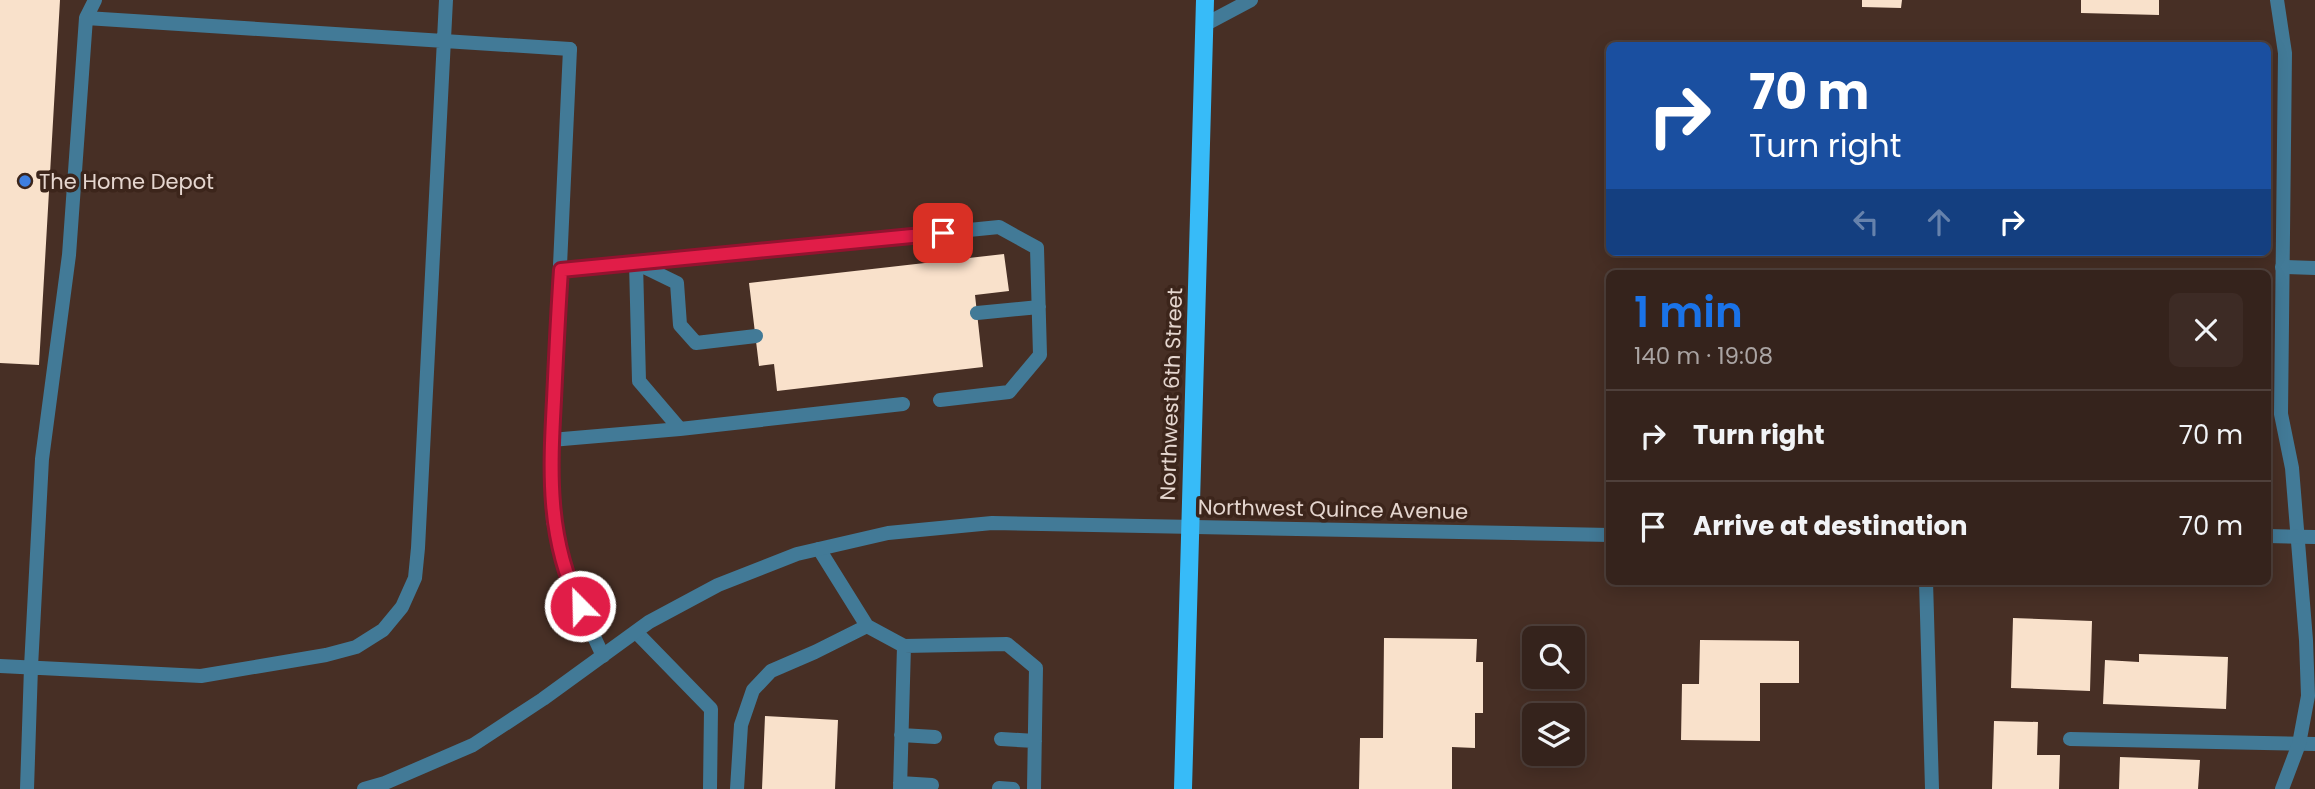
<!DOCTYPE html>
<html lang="en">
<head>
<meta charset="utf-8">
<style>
  body { margin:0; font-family:Poppins,sans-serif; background:#3d2b25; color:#f1f3f6; height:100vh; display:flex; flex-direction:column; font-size:26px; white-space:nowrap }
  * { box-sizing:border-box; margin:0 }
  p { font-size:23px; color:#aaa4a3 }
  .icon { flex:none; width:38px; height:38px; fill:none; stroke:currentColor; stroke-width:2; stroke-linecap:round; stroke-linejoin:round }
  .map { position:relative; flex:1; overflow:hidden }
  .details { position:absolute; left:1606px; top:270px; width:665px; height:315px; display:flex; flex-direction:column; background:#35231c; border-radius:10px; box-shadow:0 4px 18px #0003,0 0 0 2px #4f403b }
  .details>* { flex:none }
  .guide { position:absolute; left:1606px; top:42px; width:665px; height:214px; border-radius:10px; box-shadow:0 4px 18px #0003,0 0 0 2px #4f403b; background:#1a4fa0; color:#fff; overflow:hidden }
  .controls { position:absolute; left:1522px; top:626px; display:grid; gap:14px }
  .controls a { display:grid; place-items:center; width:63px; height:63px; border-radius:10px; background:#35231c; box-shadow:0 4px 18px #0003,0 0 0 2px #4f403b; font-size:35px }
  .pin { position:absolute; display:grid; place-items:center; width:60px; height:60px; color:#fff; margin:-30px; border-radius:14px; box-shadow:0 4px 10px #0006 }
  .me { position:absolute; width:77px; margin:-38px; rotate:337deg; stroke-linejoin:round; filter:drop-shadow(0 0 5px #0008) }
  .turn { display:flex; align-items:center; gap:24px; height:147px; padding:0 28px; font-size:32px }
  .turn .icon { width:91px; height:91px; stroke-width:2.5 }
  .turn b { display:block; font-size:49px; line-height:60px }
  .lanes { display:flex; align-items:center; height:66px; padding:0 28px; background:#0003; justify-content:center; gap:35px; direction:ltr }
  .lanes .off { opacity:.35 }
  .round { display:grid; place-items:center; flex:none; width:74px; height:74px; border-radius:10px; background:#3d2b25 }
  .headline { display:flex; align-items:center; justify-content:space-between; height:119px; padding:0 28px }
  h1 { font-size:42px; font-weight:600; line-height:52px; color:#1a73e8 }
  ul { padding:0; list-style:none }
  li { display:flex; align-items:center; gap:21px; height:91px; padding:0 28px; border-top:2px solid #4f403b }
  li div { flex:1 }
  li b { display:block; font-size:26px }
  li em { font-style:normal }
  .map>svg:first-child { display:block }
  .building { fill:#f9e1cb }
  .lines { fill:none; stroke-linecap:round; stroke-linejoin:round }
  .service { stroke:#427a97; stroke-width:14 }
  .minor { stroke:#427a97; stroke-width:14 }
  .tertiary { stroke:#427a97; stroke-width:14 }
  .primary { stroke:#37bbf8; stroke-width:18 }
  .route-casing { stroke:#92132f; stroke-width:18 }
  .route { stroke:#e11d48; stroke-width:12 }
  .shop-dot { fill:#3f7fe0; stroke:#3c251b; stroke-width:2.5 }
  .labels { text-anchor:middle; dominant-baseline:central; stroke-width:7; stroke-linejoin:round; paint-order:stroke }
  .poi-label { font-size:21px; fill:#e5d6cf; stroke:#3c251b; text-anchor:start }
  .street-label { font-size:21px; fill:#e5d6cf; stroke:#3c251b }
</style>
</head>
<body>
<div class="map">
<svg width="2315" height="789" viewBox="0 0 2315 789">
  <rect width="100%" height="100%" fill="#472f25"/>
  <path class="building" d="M0,0H60L39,365L0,363Z
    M1862,0H1902L1901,8L1862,7Z
    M2081,0H2159V15L2081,13Z
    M1004,254L1009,291L975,295L983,367L777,391L774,364L759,366L749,283Z
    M2013,618L2092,621L2090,691L2011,688Z
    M1384,638L1477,639L1476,662H1483V713H1475V748L1452,747V789H1359L1360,738H1383Z
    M1700,640L1799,641V683H1760V741L1681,740L1682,684H1699Z
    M2139,654L2228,657L2226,709L2103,704L2105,660L2139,662Z
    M765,716L838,720L835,789H762Z
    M1994,721L2038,722L2037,755H2060L2059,789H1992Z
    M2120,757L2200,760L2198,789H2119Z"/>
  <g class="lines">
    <path class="service" d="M86,18L570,49
      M1204,25L1251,0
      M636,263L999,227L1037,248L1040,355L1009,392L940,400
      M638,264L677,283L680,325L696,343L756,336
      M2282,267L2315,268
      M561,270L636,263L639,381L680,429L903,404
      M977,313L1039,307
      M551,440L680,429
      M819,549L867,626L904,646L1007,644L1036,668L1034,789
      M636,632L711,709L710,789
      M0,666L201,676L326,655L356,647L383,630L402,607L415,578L418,548L446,0
      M901,735L935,737
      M1001,739L1035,741
      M2070,739L2315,744
      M900,783L932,785
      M999,788L1013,789
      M27,789L31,667L42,459L69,255L86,18L95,0
      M737,789L741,725L753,690L771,671L815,652L867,626
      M900,789L904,646"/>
    <path class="minor" d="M2277,0L2285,53L2281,414L2292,468L2306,640L2308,696L2299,744L2282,789
      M570,49L551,460L553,521L568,581L603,656
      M1926,581L1932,789"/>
    <path class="tertiary" d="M2268,536L2315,537
      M364,789L385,783L473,745L543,699L649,622L718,585L797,554L888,533L992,523L1610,535"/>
    <path class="primary" d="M1183,789L1205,0"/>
  </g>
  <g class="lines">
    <defs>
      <path id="route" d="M580,606C547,539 550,472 554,400C556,357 558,313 561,270L943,233"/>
    </defs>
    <use href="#route" class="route-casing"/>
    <use href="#route" class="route"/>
  </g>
  <circle class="shop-dot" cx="25" cy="181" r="7"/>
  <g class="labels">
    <g class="poi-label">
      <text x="39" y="181">The Home Depot</text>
    </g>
    <g class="street-label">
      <text transform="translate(1171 394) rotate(-88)">Northwest 6th Street</text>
      <text transform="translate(1333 509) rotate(1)">Northwest Quince Avenue</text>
    </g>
  </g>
</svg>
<div class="controls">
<a><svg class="icon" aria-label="search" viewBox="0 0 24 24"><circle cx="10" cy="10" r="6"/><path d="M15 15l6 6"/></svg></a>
<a><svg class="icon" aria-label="layers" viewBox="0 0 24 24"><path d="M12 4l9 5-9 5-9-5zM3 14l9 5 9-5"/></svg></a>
</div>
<div class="pin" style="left:943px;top:233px;background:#d93025"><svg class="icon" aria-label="arrive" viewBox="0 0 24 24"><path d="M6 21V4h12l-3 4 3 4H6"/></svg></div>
<svg class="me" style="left:580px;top:606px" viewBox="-20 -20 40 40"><circle r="17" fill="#e11d48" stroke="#fff" stroke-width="3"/><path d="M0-11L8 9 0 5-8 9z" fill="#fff"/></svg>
<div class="guide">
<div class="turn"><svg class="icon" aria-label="right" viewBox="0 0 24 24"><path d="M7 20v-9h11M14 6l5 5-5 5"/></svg><div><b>70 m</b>Turn right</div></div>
<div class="lanes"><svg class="icon off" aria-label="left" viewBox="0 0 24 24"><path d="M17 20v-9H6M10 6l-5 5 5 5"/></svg><svg class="icon off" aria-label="ahead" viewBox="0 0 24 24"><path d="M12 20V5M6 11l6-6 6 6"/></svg><svg class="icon" aria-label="right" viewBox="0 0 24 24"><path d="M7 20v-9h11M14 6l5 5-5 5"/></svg></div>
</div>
<section class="details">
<div class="headline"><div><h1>1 min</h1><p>140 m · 19:08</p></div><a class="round"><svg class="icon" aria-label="close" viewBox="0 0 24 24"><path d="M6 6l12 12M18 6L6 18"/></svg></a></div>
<ul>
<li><svg class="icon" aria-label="right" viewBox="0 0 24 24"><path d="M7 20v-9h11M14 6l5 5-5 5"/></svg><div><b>Turn right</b></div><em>70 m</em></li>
<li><svg class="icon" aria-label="arrive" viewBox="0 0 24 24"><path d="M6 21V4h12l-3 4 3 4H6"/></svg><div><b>Arrive at destination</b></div><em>70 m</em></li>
</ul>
</section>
</div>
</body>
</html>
